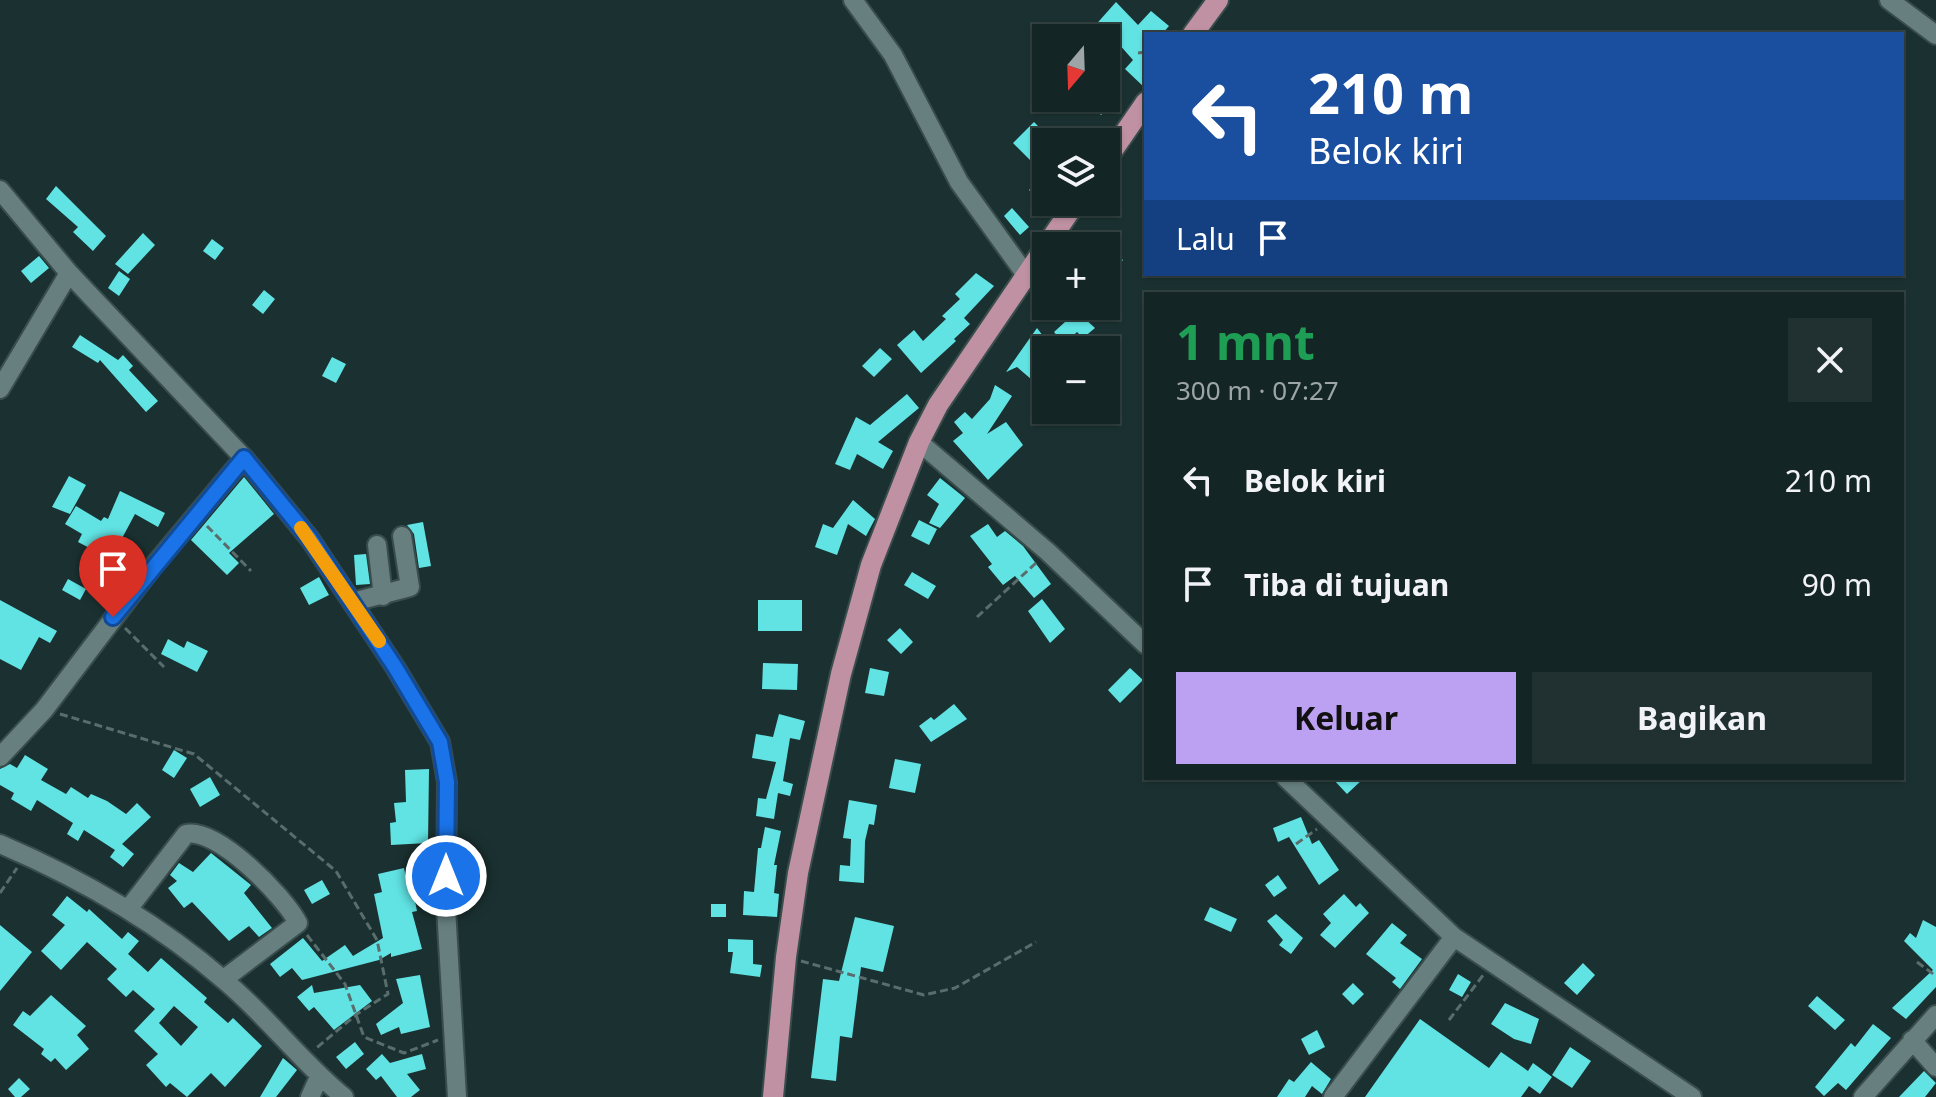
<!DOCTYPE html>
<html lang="id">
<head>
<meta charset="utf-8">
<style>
  body { margin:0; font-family:"Noto Sans",sans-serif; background:#213132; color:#f1f3f6; height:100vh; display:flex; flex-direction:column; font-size:30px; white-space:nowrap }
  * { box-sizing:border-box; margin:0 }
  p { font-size:26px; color:#9da5a7 }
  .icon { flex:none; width:44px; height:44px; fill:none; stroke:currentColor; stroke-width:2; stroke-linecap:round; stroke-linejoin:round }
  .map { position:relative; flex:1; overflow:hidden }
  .panel { position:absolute; left:1144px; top:292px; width:760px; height:488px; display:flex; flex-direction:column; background:#142525; border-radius:0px; box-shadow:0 2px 6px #0004,0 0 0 2px #334242 }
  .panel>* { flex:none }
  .hud { position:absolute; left:1144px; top:32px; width:760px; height:244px; border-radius:0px; box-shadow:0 2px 6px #0004,0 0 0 2px #334242; background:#1a4fa0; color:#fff; overflow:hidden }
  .needle { width:52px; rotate:199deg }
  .fabs { position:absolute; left:1032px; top:24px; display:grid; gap:16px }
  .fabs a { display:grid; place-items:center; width:88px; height:88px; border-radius:0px; background:#142525; box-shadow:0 2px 6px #0004,0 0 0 2px #334242; font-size:40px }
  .pin { position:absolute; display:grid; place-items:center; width:68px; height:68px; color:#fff; margin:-82px -34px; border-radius:50% 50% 50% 0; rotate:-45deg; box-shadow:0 0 8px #0007 }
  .pin .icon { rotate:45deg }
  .me { position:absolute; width:88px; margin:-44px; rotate:0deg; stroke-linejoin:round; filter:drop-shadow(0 0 6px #0008) }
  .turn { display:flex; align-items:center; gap:28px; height:168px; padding:0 32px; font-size:36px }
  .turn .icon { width:104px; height:104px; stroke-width:2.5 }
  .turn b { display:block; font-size:56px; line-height:68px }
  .then { display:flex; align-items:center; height:76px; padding:0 32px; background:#0003; gap:16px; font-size:30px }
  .round { display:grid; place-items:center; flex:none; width:84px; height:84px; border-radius:0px; background:#213132 }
  .summary { display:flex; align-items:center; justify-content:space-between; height:136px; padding:0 32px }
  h1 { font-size:48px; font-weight:700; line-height:60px; color:#1e9e55 }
  .cta { display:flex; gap:16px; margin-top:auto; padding:16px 32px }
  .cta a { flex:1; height:92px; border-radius:0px; background:#bca0f2; color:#111; font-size:32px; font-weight:700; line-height:92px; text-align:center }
  .cta a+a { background:#213132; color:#f1f3f6 }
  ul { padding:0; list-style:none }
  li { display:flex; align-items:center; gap:24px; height:104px; padding:0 32px }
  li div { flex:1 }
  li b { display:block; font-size:30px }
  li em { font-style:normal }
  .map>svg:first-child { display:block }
  .building { fill:#61e3e4; fill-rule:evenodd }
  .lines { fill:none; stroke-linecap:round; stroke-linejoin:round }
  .minor-casing { stroke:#3a4d4d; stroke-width:22 }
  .major-casing { stroke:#3a4d4d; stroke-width:24 }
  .path { stroke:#5a6d6d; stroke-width:3; stroke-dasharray:8 4; stroke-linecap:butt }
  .minor { stroke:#677f7f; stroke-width:18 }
  .major { stroke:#bf91a2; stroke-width:20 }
  .route-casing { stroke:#114b97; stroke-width:20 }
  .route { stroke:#1a73e8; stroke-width:14 }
  .slow { stroke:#f59e0b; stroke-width:14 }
</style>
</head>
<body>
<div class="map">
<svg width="1936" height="1097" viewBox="0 0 1936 1097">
  <rect width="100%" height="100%" fill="#1b3131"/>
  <path class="building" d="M1116,2L1138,25L1151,11L1169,26L1162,34H1146V89L1125,69L1133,60L1110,34L1106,38H1084Z
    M1087,98H1122L1101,115Z
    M1034,122L1046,134V205L1029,190L1043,173L1013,143Z
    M56,186L106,236L93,251L73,232L78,227L46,199Z
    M1012,208L1029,227L1020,235L1004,216Z
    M143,233L155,245L128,274L115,264Z
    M212,239L224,248L215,260L203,251Z
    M1106,247L1123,260L1106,282Z
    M39,256L49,268L31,283L21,271Z
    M119,271L130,279L119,296L108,288Z
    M976,273L994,286L964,318L970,324L954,339L956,341L921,373L897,345L914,330L923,341L946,319L942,316L960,299L955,294Z
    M264,290L275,299L263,314L252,305Z
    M1046,306H1071L1095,328L1083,338L1077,332L1064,344L1054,332L1065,322Z
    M1037,328L1049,344L1033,356L1044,367L1046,364V392L1017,367L1006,372Z
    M80,335L118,360L123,355L133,366L129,370L158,401L146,412L100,360L98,363L72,347Z
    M880,348L892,359L874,377L862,366Z
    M332,357L346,364L336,383L322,376Z
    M995,385L1012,396L987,434L1006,422L1023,445L988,480L953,441L963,433L954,422L965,412L972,419L990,399Z
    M907,394L919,408L878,442L893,451L883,469L857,454L850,470L835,464L856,417L870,425Z
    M69,476L86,485L70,514L52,507Z
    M244,477L274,514L229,553L239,563L227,575L191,540Z
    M940,478L965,498L940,528L929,523L939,504L927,495Z
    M120,491L165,513L158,527L135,514L120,542L110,536L101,554L78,542L82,534L65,524L76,506L101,521L104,517L108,519Z
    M853,500L875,519L866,536L848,524L837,555L815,547L823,524L833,528Z
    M919,520L937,529L929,545L911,536Z
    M423,522L431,566L419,568L414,534L407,525Z
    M988,524L997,537L1005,531L1023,546L1051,584L1034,598L1015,576L1003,585L988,567L992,564L970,536Z
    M366,554L370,584L356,585L354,555Z
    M912,572L936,586L928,599L904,585Z
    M319,577L329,595L309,605L300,588Z
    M68,579L86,589L80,600L62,590Z
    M1042,599L1065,629L1050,643L1028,611Z
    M0,600L57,631L50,643L39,637L21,670L0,659Z
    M758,600H802V631H758Z
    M900,628L913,642L901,654L887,640Z
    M168,639L184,648L187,641L208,651L197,672L161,654Z
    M763,663L798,664L797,690L762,689Z
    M870,668L889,672L884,696L865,693Z
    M1130,668L1143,680L1120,703L1108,690Z
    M954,704L967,719L931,742L919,726L931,717L934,720Z
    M779,714L805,721L800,740L790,738L783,781L793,784L790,796L778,793L774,819L756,816L758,798L766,799L776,762L752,758L756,734L773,737Z
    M174,750L187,758L174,778L162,770Z
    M25,755L48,769L41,780L66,794L71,787L88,798L91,794L107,801L126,814L137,803L151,817L122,844L134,854L123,867L110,857L115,850L84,830L78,841L67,834L73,823L37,800L31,811L11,799L14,793L0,785V769L10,764L17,768Z
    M895,759L921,764L915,793L889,788Z
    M429,769L428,843L391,845L390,823L396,822L394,803L406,802L405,770Z
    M210,777L220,795L200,807L190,789Z
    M1332,778H1364L1347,794Z
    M849,800L877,805L874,825L869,824L865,841L864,883L839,881L840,865L850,866L851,839L843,838Z
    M1301,817L1312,844L1319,840L1339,870L1319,885L1289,837L1278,842L1273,828Z
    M765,827L781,831L774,865H777L774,893L779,894L777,917L743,915L744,891L754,892L758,848H761Z
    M211,853L251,885L244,893L272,928L259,937L249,926L229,941L192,902L184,908L168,888L177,881L170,875L179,863L193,872Z
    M404,868L408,887L412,886L417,911L412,912L422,949L391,957V953L379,960L302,980L292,968L280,977L270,964L303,938L322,961L345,945L353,956L383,938L374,894L382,892L378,874Z
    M1278,875L1287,888L1274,897L1265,885Z
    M322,880L330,894L312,904L304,890Z
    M1344,894L1356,907L1360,903L1369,913L1335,948L1320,935L1331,923L1323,914Z
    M67,896L87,912L89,909L122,939L128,932L139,941L128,954L148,972L161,958L207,998L204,1002L228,1023L233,1018L262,1046L225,1087L211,1073L187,1097L170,1083L166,1087L146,1065L158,1054L134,1031L155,1009L133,990L126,997L107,979L117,969L87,942L61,970L41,951L65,925L52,915ZM174,1006L198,1027L181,1046L159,1023Z
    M711,904H726V917H711Z
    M1210,907L1237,919L1231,932L1204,920Z
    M1276,914L1303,938L1291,954L1279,945L1283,940L1267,921Z
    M855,917L894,926L883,972L861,967L852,1038L840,1036L836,1081L811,1078L823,979L839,981Z
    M1923,920L1936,927V987L1906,1019L1892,1008L1933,970L1904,941L1910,933L1916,938Z
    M1392,923L1407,935L1400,943L1422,959L1400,989L1392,982L1396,978L1366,954Z
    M0,925L32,952L0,991Z
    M728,939L753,940V964L762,965L760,977L730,973L733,952H728Z
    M1583,963L1595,975L1577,995L1564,983Z
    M1458,974L1471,982L1462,997L1449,990Z
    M420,975L430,1027L401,1034L399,1027L381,1035L376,1024L403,1003L396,979Z
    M1353,983L1364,994L1353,1005L1342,994Z
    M312,985L314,993L360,985L372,1001L334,1030L314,1007L309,1011L297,997Z
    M51,995L86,1026L77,1035L89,1049L66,1070L55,1058L51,1062L41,1054L44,1049L13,1025L23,1011L30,1016Z
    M1817,996L1845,1020L1835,1030L1808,1006Z
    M1505,1003L1539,1019L1531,1044L1514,1039L1491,1024Z
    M1420,1019L1489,1068L1501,1052L1528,1071L1533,1063L1552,1077L1540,1094L1529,1086L1521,1097H1365Z
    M1873,1024L1891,1038L1846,1090L1838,1083L1824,1096L1815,1087L1851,1043L1855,1047Z
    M1317,1030L1325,1047L1309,1055L1301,1039Z
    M355,1042L364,1054L346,1069L336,1057Z
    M1570,1047L1591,1061L1572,1088L1552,1075Z
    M382,1054L390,1063L422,1054L426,1069L407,1074L420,1090L411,1097H397L381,1076L376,1080L366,1069Z
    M283,1058L297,1070L276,1097H260Z
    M1311,1062L1331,1079L1322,1094L1312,1086L1305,1097H1277L1289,1079L1294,1082Z
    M1924,1071L1936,1083L1925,1097H1899Z
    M19,1078L30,1089L21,1097H15L8,1089Z"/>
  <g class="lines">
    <defs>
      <path id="minor" d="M853,0L893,55L959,182L1026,275
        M1889,0L1936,35
        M0,190L69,273L244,458L310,539L395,667L440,742L447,782L446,908L457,1097
        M1054,234L1069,246
        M0,389L69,273
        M919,442L1048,552L1146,645
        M377,545L383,596
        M353,602L410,587L402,536
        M0,757L44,710L151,569L244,458
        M1286,778L1454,937L1692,1097
        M0,844C82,879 157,922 225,981C268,1017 301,1062 344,1097
        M129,908L186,834C217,827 284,896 298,923L224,979
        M1912,1040L1936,1067
        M310,1097L319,1077
        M1333,1097L1454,937
        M1863,1097L1936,1015"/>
      <path id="major" d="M1193,34L1218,0
        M1106,160L1146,102
        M773,1097L786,957L798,873L841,674L871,565L919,442L938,405L1076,202"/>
    </defs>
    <use href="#minor" class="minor-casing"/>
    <use href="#major" class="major-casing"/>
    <path class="path" d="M1138,53L1146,52
      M207,526L251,571
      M116,550L137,561
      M977,617L1036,563
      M125,628L164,667
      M60,714L194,754L336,871L377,940L388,994L357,1014L314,1050
      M1296,844L1317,829
      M0,893L17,868
      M307,935L345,984L364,1037L404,1053L438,1040
      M801,961L924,995L955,988L1036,942
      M1917,962L1936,976
      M1449,1020L1484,974"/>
    <use href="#minor" class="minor"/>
    <use href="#major" class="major"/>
  </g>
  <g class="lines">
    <defs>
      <path id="route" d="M113,617L244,458L310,539L395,667L440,742L447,782L446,876"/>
    </defs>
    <use href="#route" class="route-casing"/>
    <use href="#route" class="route"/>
    <path class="slow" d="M301,528L379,641"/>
  </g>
</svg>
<div class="fabs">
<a><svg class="needle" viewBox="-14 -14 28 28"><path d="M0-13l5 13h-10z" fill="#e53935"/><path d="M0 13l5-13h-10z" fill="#9da5a7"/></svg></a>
<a><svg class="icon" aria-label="layers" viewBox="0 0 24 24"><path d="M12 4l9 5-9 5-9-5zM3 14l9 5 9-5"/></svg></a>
<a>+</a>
<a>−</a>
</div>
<div class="pin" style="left:113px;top:617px;background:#d93025"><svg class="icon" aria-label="arrive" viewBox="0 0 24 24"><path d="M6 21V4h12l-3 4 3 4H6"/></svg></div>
<svg class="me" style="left:446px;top:876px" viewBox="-20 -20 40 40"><circle r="17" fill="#1a73e8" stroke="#fff" stroke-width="3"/><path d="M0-11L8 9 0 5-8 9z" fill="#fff"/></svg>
<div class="hud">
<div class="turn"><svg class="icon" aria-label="left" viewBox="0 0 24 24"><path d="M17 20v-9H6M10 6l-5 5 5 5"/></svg><div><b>210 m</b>Belok kiri</div></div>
<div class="then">Lalu<svg class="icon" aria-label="arrive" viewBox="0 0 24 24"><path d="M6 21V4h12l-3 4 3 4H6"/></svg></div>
</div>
<section class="panel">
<div class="summary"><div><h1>1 mnt</h1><p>300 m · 07:27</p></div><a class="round"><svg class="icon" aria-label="close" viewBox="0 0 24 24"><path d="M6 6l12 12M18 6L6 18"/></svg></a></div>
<ul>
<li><svg class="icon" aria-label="left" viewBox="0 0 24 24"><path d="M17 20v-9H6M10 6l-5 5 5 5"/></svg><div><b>Belok kiri</b></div><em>210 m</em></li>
<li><svg class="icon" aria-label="arrive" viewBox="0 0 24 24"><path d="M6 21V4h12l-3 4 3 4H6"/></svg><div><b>Tiba di tujuan</b></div><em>90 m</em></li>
</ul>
<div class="cta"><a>Keluar</a><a>Bagikan</a></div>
</section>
</div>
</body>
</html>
